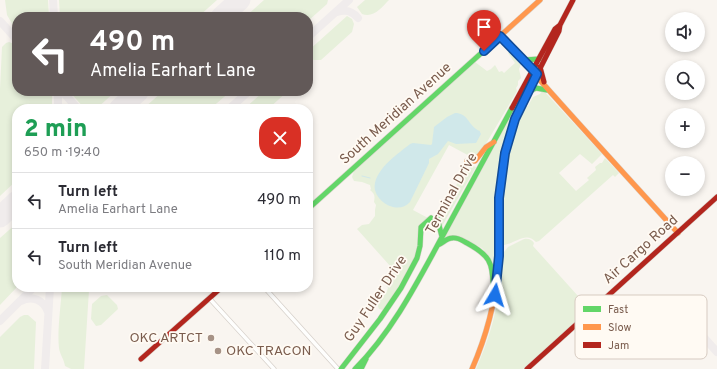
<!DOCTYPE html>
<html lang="en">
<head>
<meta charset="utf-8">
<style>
  body { margin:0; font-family:Overpass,sans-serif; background:#f2f2f3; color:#2b2b33; height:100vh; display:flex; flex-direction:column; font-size:15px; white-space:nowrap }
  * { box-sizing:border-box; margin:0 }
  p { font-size:13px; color:#7c7c81 }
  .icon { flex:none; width:22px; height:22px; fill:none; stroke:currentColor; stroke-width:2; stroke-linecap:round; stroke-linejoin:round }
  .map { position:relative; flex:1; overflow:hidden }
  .panel { position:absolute; left:12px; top:104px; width:301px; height:188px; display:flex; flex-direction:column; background:#fff; border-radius:16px; box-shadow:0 2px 6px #0003 }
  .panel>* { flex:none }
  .top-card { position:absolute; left:12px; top:12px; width:301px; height:84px; border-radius:16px; box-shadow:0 2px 6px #0003; background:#625958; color:#fff; overflow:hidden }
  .controls { position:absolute; left:665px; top:12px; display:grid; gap:8px }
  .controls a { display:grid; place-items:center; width:40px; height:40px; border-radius:50%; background:#fff; box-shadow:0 2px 6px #0003; font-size:20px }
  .pin { position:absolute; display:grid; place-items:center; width:34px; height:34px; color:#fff; margin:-41px -17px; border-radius:50% 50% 50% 0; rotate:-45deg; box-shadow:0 0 4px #0007 }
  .pin .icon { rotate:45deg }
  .me { position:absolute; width:44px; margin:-22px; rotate:7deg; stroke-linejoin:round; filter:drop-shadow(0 0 3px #0008) }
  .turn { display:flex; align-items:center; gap:14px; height:84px; padding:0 12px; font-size:18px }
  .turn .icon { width:52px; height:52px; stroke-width:2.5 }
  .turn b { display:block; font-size:28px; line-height:34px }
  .round { display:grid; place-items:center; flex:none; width:42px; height:42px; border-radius:16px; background:#f2f2f3 }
  .overview { display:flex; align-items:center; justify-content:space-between; height:68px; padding:0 12px }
  h1 { font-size:24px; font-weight:800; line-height:30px; color:#1e9e55 }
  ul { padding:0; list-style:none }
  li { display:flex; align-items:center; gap:12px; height:56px; padding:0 12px; border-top:1px solid #e1e1e2 }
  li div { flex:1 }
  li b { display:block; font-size:15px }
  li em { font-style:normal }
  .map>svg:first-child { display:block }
  .green { fill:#e7f0db }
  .water { fill:#d0e8ea }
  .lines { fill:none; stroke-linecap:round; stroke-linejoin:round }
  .stream { stroke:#d0e8ea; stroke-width:1 }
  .taxiway { stroke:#f0ecec; stroke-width:8 }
  .runway { stroke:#f0ecec; stroke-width:21 }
  .street-casing { stroke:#d7d1cb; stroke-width:5 }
  .fast-casing { stroke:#d9d2cb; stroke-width:6 }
  .slow-casing { stroke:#d9d2cb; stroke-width:6 }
  .jam-casing { stroke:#d9d2cb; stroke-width:6 }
  .street { stroke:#fefefd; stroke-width:3.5 }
  .fast { stroke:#63d668; stroke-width:5 }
  .slow { stroke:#ff974d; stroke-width:5 }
  .jam { stroke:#b3261e; stroke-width:5 }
  .route-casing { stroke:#114b97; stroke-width:10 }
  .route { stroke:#1a73e8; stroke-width:7 }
  .poi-dot { fill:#a69286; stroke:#fffaf3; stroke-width:1.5 }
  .labels { text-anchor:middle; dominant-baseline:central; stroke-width:3.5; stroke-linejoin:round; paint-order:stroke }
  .street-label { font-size:14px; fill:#7a5c4d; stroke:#fffaf3 }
  .poi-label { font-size:14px; fill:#7a5c4d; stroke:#fffaf3; text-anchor:end }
  .key { fill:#fffaf3; stroke:#d7cbc1; stroke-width:1 }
  .key-label { font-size:11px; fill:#7a5c4d }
</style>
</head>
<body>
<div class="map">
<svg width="717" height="369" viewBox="0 0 717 369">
  <rect width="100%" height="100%" fill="#f9f5f0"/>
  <path class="green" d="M5,0H48L49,17H17V32L7,15Z
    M59,0H217L198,17H60Z
    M264,0H328L327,4L308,21V17H245Z
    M365,0H389C381,8 374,18 362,14L357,7Z
    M347,16L352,19L354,24L352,32L321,60H314L309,58L308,51Z
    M9,42L14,44L17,48V91H52V109H17V180L0,196V89L2,47L6,43Z
    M509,51L521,64L519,69L521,78L518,81V85L516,88L517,91L487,142L475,159L449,145L413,210L428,218L419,228L418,245L415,257L395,293L383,310L379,309L377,304L387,291L388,288L384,283L391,267L357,229L362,225L369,224L375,216V210L376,205L374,202C375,196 375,194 370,190L371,189L370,185L362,182L354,181L352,177L354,171L475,62L487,71L491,69L495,65L499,72L502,71L504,73L515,63L508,53Z
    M543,90L602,154L592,164L580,154L559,173L576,191L589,180L587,178L596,170L595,167L600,163H602L605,158L619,173L615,177L613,175L539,241L536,242C526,231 516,243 504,245C502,239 503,230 503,224C502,183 507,144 524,108L528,106L533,97L540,94Z
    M69,91H116L96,109H85Z
    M163,91H231L210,109H143Z
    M264,91H288L268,109H244Z
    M518,101L519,102V105C505,136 498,169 497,204C497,225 497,247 496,269H495L489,256L482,248L460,237H445Z
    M469,164L476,167L441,228L439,216L467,166Z
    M17,223V287L0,305V238Z
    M524,239C529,238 532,240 534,243L533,246L587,306L583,310L584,313L582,316L523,369H476C487,344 495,319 499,292C501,279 500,265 504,252L508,247Z
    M62,287H86L89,290L84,369H71L65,366C64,359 60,355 59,348C57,332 61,304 62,287Z
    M107,295L117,305L118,309L101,325L96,326L91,319L92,304L101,296Z
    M24,315H28L36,322L34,369H0V337L20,317Z"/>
  <path class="water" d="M455,113C467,113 468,123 476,129C482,133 478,128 481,134L476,143L456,144L448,141L438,154L429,159V163L410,202C397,217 371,199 375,183C379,166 398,154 410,144L413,143L431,145L432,144L434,127L447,117Z"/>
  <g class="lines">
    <path class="stream" d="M362,176L370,178"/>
    <path class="taxiway" d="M53,0L54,17
      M337,12C346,9 352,11 358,18
      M0,21L17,40
      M308,37L349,0
      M62,91L78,109
      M58,109V91
      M229,109L249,91
      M21,301C32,295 44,300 48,312
      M680,311L717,352
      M0,321L34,287
      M45,369L50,287"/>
    <path class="runway" d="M221,17L240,0
      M119,109L139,91
      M0,217L17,201"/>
    <defs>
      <path id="street" d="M264,287L338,369
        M209,298L274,369"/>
      <path id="fast" d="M500,36L518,54
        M524,60L539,59
        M528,92L536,88L547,90
        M308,209L498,38
        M437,217L442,237
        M438,245C443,243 447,238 452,238C458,237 463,241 467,243C489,255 493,262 493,286
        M341,369L380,319L401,288L417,258L420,246L421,227L431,218
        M355,369C392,332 417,283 442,237C465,194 489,151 512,108
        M361,369L366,359"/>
      <path id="slow" d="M498,38L540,0
        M516,53C569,114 624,173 678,233
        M467,161H475L486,147L494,142
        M472,369C486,337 495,304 498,269C502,220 496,172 514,125"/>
      <path id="jam" d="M540,67L544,82
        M512,108L555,29L560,25L573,0
        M514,125L526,96L559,31L560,25
        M141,359L222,287
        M527,369L717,197"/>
    </defs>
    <use href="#street" class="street-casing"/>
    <use href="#fast" class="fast-casing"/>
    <use href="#slow" class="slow-casing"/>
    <use href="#jam" class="jam-casing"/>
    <use href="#street" class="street"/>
    <use href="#fast" class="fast"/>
    <use href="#slow" class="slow"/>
    <use href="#jam" class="jam"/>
  </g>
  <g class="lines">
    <defs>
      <path id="route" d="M484,51L500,36L537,74L515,119L505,153L499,198V256L495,295"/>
    </defs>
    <use href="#route" class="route-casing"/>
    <use href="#route" class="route"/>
  </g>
  <g class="poi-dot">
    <circle cx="211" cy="338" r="4"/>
    <circle cx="218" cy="351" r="4"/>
  </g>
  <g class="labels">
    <g class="street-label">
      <text transform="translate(396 114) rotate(-42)">South Meridian Avenue</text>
      <text transform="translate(452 194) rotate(-61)">Terminal Drive</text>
      <text transform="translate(641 250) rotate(-42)">Air Cargo Road</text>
      <text transform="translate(376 299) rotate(-56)">Guy Fuller Drive</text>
    </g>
    <g class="poi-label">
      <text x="203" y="338">OKC ARTCT</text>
      <text x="226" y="351" text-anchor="start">OKC TRACON</text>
    </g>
  </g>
  <rect x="575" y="295" width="132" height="64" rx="6" class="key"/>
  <rect x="583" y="306" width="18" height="6" fill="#63d668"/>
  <rect x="583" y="324" width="18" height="6" fill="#ff974d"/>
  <rect x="583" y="342" width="18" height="6" fill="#b3261e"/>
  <g class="key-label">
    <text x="608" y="313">Fast</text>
    <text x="608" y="331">Slow</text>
    <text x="608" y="349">Jam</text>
  </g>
</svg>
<div class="controls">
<a><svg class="icon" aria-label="sound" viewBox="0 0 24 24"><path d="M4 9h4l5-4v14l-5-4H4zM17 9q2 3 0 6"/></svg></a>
<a><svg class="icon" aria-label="search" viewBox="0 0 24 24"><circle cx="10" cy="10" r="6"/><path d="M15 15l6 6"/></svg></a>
<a>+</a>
<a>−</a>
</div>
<div class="pin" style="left:484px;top:51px;background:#d93025"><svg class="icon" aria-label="arrive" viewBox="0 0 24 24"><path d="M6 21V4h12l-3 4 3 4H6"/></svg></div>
<svg class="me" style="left:495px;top:295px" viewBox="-20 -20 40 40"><path d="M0-17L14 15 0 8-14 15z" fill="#1a73e8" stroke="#fff" stroke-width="4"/></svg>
<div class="top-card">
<div class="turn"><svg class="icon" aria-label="left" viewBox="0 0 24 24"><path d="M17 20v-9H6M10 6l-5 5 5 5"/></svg><div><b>490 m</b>Amelia Earhart Lane</div></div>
</div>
<section class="panel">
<div class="overview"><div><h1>2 min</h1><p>650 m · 19:40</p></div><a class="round" style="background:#d93025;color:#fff"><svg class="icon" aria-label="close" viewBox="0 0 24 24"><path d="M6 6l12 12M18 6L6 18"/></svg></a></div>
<ul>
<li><svg class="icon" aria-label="left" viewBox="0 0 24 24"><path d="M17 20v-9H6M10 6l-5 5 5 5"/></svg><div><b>Turn left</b><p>Amelia Earhart Lane</p></div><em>490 m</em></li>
<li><svg class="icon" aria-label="left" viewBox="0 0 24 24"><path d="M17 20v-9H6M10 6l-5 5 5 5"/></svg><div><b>Turn left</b><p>South Meridian Avenue</p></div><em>110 m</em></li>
</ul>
</section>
</div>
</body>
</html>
